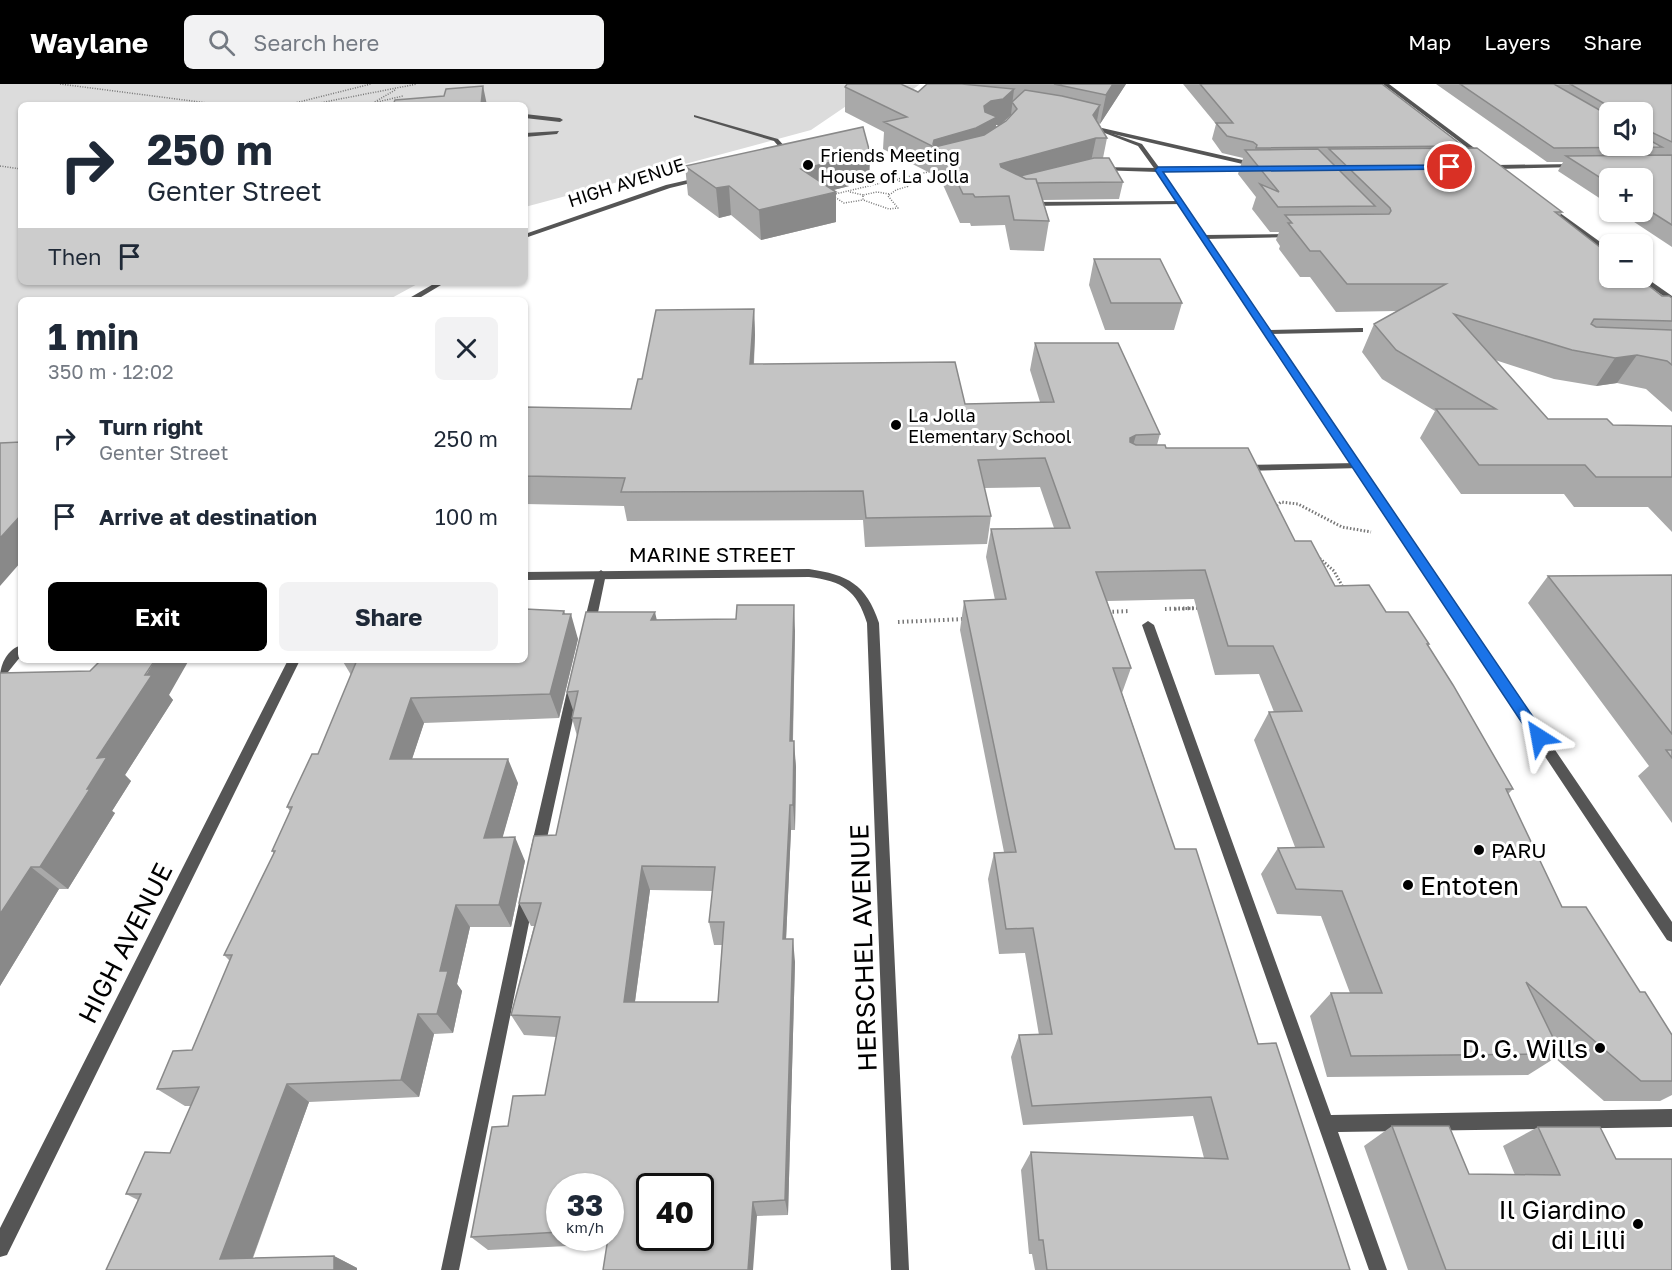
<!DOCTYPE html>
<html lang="en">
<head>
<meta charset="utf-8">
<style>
  body { margin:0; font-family:"Golos Text",sans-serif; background:#f2f2f3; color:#1f2937; height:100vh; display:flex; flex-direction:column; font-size:22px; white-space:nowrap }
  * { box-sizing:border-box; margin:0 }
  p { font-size:20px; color:#747a83 }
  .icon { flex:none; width:33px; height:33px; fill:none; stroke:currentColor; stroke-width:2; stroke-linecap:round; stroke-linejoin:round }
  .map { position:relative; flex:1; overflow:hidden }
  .details { position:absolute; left:18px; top:213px; width:510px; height:366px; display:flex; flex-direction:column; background:#fff; border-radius:9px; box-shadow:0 2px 4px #0004 }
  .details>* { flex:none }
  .guide { position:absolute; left:18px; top:18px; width:510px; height:183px; border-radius:9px; box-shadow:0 2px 4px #0004; background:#fff; color:#1f2937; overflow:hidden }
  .tools { position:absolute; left:1599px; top:18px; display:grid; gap:12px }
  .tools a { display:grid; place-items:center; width:54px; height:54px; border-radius:9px; background:#fff; box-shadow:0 2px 4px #0004; font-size:30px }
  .speed { position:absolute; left:546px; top:1089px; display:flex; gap:12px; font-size:30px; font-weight:700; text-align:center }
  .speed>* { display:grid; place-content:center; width:78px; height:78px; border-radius:50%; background:#fff; box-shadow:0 2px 4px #0004; line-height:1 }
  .speed small { font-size:15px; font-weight:400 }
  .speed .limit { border:3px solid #111; border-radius:9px; background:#fff; color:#111 }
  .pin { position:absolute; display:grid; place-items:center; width:51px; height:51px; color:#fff; margin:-26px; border:3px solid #fff; border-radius:50%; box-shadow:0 2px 6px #0007 }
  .me { position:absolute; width:66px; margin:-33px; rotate:326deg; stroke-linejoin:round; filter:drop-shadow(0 0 4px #0008) }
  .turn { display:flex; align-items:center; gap:21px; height:126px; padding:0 30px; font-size:27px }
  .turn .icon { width:78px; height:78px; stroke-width:2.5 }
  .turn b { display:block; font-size:42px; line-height:51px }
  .then { display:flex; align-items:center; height:57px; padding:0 30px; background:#0003; gap:12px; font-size:22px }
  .round { display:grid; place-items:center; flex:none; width:63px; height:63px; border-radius:9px; background:#f2f2f3 }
  .overview { display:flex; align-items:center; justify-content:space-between; height:102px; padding:0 30px }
  h1 { font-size:36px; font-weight:700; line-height:45px }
  .primary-button { display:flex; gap:12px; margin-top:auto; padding:12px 30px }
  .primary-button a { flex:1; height:69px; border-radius:9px; background:#000; color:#fff; font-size:24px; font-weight:700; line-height:69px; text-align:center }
  .primary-button a+a { background:#f2f2f3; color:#1f2937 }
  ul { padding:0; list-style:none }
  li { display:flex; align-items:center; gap:18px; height:78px; padding:0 30px }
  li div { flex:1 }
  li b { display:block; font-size:22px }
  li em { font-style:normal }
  header { display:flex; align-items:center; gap:36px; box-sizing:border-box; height:84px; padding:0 30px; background:#000; color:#fff }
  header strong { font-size:28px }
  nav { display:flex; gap:33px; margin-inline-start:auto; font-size:21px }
  .search { width:420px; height:54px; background:#f2f2f3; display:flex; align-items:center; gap:15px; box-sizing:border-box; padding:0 21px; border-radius:9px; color:#747a83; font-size:22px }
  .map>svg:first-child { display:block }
  .green { fill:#dcdcdc }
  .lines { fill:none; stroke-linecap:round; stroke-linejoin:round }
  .path-far2 { stroke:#777; stroke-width:1.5; stroke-dasharray:1 1.5; stroke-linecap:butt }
  .path-far1 { stroke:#777; stroke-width:3; stroke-dasharray:1.5 2; stroke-linecap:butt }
  .path { stroke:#777; stroke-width:4; stroke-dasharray:1.5 3; stroke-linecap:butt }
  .service { fill:#555; fill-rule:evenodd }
  .minor { fill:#555; fill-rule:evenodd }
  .tertiary { fill:#555; fill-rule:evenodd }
  .wall { fill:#a9a9a9; fill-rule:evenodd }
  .shaded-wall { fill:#898989 }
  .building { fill:#c4c4c4; stroke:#898989; stroke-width:1.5; fill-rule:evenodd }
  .route { fill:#1a73e8; stroke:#114b97; stroke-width:1.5 }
  .poi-dot { fill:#000; stroke:#fff; stroke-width:2 }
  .labels { text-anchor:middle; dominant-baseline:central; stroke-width:6; stroke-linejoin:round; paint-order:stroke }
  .far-poi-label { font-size:18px; fill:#000; stroke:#fff; text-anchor:start }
  .far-street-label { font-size:18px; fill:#000; stroke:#fff }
  .street-label { font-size:21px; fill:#000; stroke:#fff }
  .poi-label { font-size:21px; fill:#000; stroke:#fff; text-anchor:start }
  .near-poi-label { font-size:26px; fill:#000; stroke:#fff; text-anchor:end }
  .near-street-label { font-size:26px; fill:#000; stroke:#fff }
</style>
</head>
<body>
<header>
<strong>Waylane</strong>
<div class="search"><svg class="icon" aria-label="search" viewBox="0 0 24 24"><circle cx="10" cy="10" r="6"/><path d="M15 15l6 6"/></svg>Search here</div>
<nav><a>Map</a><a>Layers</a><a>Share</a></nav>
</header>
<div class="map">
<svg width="1672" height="1186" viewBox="0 0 1672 1186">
  <rect width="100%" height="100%" fill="#fff"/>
  <path class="green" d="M0,0H920L896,18L858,14L811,46L525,123V21H21V198H421L388,216H21V361L0,363Z"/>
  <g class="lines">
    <path class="path-far2" d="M60,0L223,21
      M395,6L373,19L403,12
      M287,21L371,0
      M309,21L417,0
      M0,82L21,85
      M850,108L863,111
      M889,110L877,108L863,111V116L889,125L898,124L888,112L896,106L909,102L897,96
      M831,111L932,87
      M833,112L844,119L863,116"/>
    <path class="path-far1" d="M1274,424L1281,418L1298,420L1342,443L1371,448
      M1317,472L1334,487L1345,507
      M1175,525L1199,524"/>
    <path class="path" d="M1165,525L1199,524
      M1108,528L1130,527
      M898,538L965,535"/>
    <path class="service" d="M525,30L560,34L563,36L560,38L525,34Z
      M559,47L557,50L525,53V49Z
      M1099,83L1158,84L1161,86L1158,88L1097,86Z
      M1181,117L1183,118V120L1029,122L1026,120L1029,118Z
      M1292,150L1294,151V153L1204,155L1201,153L1204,151Z
      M1360,244H1363V248L1268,250L1264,248L1268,246Z
      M1358,379L1361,380V384L1242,387L1237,384L1242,381Z
      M601,486L606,490L595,543L589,547L583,543L596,490Z
      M1148,537L1154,541L1331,1031L1672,1025V1043L1338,1048L1387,1186H1369L1142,541Z
      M19,562H21V572L4,593L0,594C0,582 6,567 19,562Z
      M574,598L578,600L580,603L544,768L542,772L537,774L532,772L530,768L568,603L570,600Z
      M527,807L532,809L534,814L459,1186H441L520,814L522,809Z"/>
    <path class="minor" d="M694,31L778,55L786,64L776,75H772L780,64L774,57L694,33Z
      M1097,44L1142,60L1161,86L1156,87L1138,62L1097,46Z
      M1575,80L1577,83L1496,85L1493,83L1496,81Z
      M701,93L703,96L670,104L525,154V150L666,101Z
      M437,198H446L416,216H406Z
      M809,485C848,491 866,500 879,539L909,1186H891L867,539C857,506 842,497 809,493L525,496V488Z
      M288,576H300L7,1171L0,1173V1144Z"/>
    <path class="tertiary" d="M1383,0H1389L1485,72V74H1481Z
      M1102,44L1247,77L1250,79L1247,81L1100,47Z
      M1253,83L1255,86L1162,88L1672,838V858L1667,856L1155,86L1158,84Z
      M1545,121H1549L1610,165V171L1545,123Z
      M1642,191L1672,212V218L1639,195L1642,194Z"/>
  </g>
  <path class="wall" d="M927,0H1126L1100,40L1098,39L1107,54L1103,74L1123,98L1119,115L1043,116L1049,137L1044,167L1010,166L1005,141L971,142L970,139H960L940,94L883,65L884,48L845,28V3L918,8ZM1011,31L1006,37L996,43V41H1000Z
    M1183,0H1382L1463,62L1462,64L1562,128L1560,132L1662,212L1672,214V328L1646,305L1617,299L1596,302L1554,295L1495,276L1548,335L1613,341L1672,342V448L1648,423H1574L1564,410H1461L1420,354L1435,327L1382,295L1362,268L1374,240L1397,227L1336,228L1310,193H1300L1279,165L1280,162L1276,156L1279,148H1270L1252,125L1256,113L1238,90L1243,74L1222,69L1212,55L1216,40Z
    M1436,0H1672V163L1619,128H1642V94H1610V121L1558,87L1563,78H1547ZM1610,28H1642V62H1610Z
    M870,69L869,97L833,106L836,138L761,156L731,131L719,134L688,111L685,82Z
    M1094,175L1182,219L1174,246H1105L1089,201Z
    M754,225L755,251L754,280L965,320L1040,318L1030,286L1035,259L1160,350L1157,361L1166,364L1295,457L1335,502L1386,528L1429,560L1428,561L1513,705L1508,710L1562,823L1640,908L1672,951V1011L1660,1017H1604L1555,974L1528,991L1327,993L1310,932L1331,909H1350L1321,832L1277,830L1261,790L1278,764L1295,763L1254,656L1269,628H1274L1259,590L1215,591L1194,515L1107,517L1131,584L1122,609L1175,765L1258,960L1350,1186H1035L1032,1170H1029L1021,1086L1031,1068L1204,1074L1193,1032L1023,1041L1011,973L1019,951H1039L1025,869L999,870L988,795L994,769L1004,768L960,546L964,517L995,516L986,473L991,445L1054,444L1040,403L984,404L991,432L987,460L865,463L863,436L627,437L624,422L525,420V323L631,325L642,295Z
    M1672,491V739L1638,692L1649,682L1528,519L1548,492Z
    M565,530L578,555L559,634L424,639L412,675L518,699L502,754L525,777L511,843H470L457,900L462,907L453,949L434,950L419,1013L309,1018L253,1174L334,1172L357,1184L106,1186L138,1116L126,1110L170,1069L191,1022H185L157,1005L192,966L230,877L224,871L274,770L272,767L290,727L287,723L318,670L351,591L342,576H525Z
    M657,536L795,547L793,657L796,683L795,746H791L786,855L795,878L788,1131L757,1132L607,1160L488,1166L471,1153L508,1042L545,1011L556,953L524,951L511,931L534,842H531L519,819L556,751L577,652L572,634L573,626L567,608ZM650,806L713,807L709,838L714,861H722L718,918H635ZM560,1102H610V1154H560Z
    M90,587L169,611L173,616L125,691L131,697L112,727L115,729L68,805H59L0,902V589Z
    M1392,1042L1469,1090L1515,1091L1503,1062L1538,1043L1672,1186H1408L1364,1062Z"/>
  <path class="shaded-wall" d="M1113,0H1126L1100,40L1106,11Z
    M483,2L487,21H481Z
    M1014,5L1011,31L1000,41H996L994,59L942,67L933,62L934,56L984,22L991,17Z
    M1100,21L1095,47L1096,54L1090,82L997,108L1000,80L1093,31Z
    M870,69L869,97L802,114L801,85Z
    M729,102L731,131L719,134L716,104Z
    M836,108V138L761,156L759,126Z
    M754,225L755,251L752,308L750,280Z
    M1637,271L1617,299L1596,302L1615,274Z
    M1136,351L1128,379L1130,354Z
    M21,431V478L0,502V454Z
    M794,521L795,547L792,683L790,657Z
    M564,527L568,539L571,530L578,555L559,634L550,610Z
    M655,528L661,554L651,536Z
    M155,576H189L169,611L173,616L125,691L131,697L112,727L115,729L68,805L40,783L87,705L97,674Z
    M411,614L424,639L404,699L390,675Z
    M794,657L796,683L795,746L793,721Z
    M508,675L518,699L496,777L484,754Z
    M790,721L791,746L785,878L783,855Z
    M515,753L525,777L511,843L499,821Z
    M642,782L650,806L632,939L624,918Z
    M31,783L59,805L0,902V830Z
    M456,821L470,843L457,900L462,907L453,949L437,930L440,887Z
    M793,855L795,878L788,1131L785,1116Z
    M418,930L434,950L419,1013L401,996Z
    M287,1000L309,1018L248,1186L220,1175Z
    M753,1118L757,1132L753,1186H748Z
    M334,1172L357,1184V1186H334Z"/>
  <path class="building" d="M847,0H901L918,8L927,0H962L1014,5L1003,15L991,17L984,22L985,28L997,33L976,44L934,56L933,60L935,63L984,51L1006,37L1017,25L1012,18L1025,6L1062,12L1100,21L1093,31L1107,54H1096L1000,80L1001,83L1026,95H1036L1049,137L1014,136L1009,112L975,113L973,110H963L942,67L884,38L907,33L845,3Z
    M1054,0H1113L1106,11Z
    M1200,0H1382L1463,62L1256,64L1257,61L1253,58L1227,52L1216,39H1233Z
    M1460,0H1554L1610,32V62H1642V52L1662,63L1554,64Z
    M1570,0H1672V58L1647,46H1642V28H1619Z
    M483,2L481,21H393L395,16L444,12L446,5Z
    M863,43L870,69L801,85L836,108L759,126L729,102L716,104L685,82Z
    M1477,64L1562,128H1555L1610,171V194H1639L1662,212H1669L1672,214V237L1594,235L1591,240L1596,243L1672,246V281L1667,277L1637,271L1615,274L1572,266L1454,230L1548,335H1607L1613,341L1672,342V393H1596L1585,381H1479L1436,325H1496L1396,266L1374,240L1446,200H1347L1320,167H1310L1288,139H1292L1285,131L1389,130L1391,127L1390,124L1329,65Z
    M1318,65L1375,122L1278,123L1260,100L1279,108L1245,66Z
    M1672,71V141L1642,122V94H1610V100L1566,72Z
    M1094,74H1109L1123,98L1037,99L1036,95H1026L1020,92Z
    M1094,175H1160L1182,219H1111Z
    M754,225L750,280L955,278L965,320L1054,318L1035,259H1118L1160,350L1136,351L1130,354V358L1136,361H1165L1166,364H1248L1295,457H1311L1335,502L1369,501L1386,528H1408L1429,560H1427L1453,601L1513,705H1506L1562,823H1586L1640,908H1645L1672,951V997H1641L1526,898L1561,970L1351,972L1331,909H1382L1342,807L1296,805L1278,764L1324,763L1269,628L1302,627L1273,562H1228L1205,486L1096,488L1131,584H1113L1175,765H1196L1258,960L1276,959L1350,1186H1047L1043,1156H1039L1031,1068L1228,1075L1211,1013L1032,1022L1019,951L1052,950L1033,844L1006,845L994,769L1016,768L964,517L1006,515L991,445L1070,444L1045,374L978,376L991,432L866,434L863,407L621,408L625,394L525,392V323L631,325L638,295H642L656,226Z
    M21,358V431L0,454V359Z
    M1672,491V650L1548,492Z
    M737,521H794L790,657H794L793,721H790L783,855H793L785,1116L753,1118L748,1186H603L608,1154H610V1102H560V1148L471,1153L492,1043L508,1042L513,1012L545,1011L560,933L511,931L541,819H519L534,752L556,751L581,634H572L578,607L567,608L586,528H655L651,536L736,535ZM642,782L715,783L709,838H724L718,918H624ZM650,1102H700V1154H650Z
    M525,525L564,527L563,530H571L550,610L411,614L390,675H508L484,754L515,753L499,821H456L440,887H448L437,930H418L401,996L287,1000L220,1175L334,1172V1186H106L141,1110H126L145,1068L170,1069L199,1003L157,1005L173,967L192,966L232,871H224L275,767H272L292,723H287L312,670H318L357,576H525Z
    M101,576H155L145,591H152L97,674L107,673L87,705H90L40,783H31L0,830V589L90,587Z
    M1666,666H1672V674Z
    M1392,1042H1449L1469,1090L1560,1091L1538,1043H1600L1616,1075H1672V1186H1446Z"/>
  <path class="route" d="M1450,81L1453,85L1163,88L1544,649L1546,653L1544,657H1534L1155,86L1158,83Z"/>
  <g class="poi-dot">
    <circle cx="808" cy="81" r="6"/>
    <circle cx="896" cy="341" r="6"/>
    <circle cx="1479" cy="766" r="6"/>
    <circle cx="1408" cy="801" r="6"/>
    <circle cx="1600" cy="964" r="6"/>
    <circle cx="1638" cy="1140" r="6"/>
  </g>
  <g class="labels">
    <g class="far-poi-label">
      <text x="820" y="71">Friends Meeting<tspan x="820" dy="21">House of La Jolla</tspan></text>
      <text x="908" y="331">La Jolla<tspan x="908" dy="21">Elementary School</tspan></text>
    </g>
    <g class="far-street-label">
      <text transform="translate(626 98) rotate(-18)">HIGH AVENUE</text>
    </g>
    <g class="street-label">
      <text x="712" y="470">MARINE STREET</text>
    </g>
    <g class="poi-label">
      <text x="1491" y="766">PARU</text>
    </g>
    <g class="near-poi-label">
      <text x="1420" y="801" text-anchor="start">Entoten</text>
      <text x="1588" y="964">D. G. Wills</text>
      <text x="1626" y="1125">Il Giardino<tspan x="1626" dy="30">di Lilli</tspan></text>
    </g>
    <g class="near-street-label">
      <text transform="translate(125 859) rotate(-63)">HIGH AVENUE</text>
      <text transform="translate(863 864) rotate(-92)">HERSCHEL AVENUE</text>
    </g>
  </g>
</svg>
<div class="tools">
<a><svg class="icon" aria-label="sound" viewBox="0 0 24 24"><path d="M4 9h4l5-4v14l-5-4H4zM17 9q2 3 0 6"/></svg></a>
<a>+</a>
<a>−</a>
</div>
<div class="speed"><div>33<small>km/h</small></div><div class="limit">40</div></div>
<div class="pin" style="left:1450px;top:83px;background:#d93025"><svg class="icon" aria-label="arrive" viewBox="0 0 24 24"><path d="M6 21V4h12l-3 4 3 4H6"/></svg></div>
<svg class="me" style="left:1539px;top:653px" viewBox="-20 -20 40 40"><path d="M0-17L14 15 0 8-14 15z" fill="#1a73e8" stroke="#fff" stroke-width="4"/></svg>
<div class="guide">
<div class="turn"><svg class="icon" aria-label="right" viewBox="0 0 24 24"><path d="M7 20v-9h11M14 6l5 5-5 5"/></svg><div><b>250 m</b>Genter Street</div></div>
<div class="then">Then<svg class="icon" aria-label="arrive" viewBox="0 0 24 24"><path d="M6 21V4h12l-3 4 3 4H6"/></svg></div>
</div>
<section class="details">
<div class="overview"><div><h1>1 min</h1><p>350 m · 12:02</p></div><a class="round"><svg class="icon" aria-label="close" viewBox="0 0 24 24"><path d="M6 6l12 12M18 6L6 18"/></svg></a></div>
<ul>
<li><svg class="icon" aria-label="right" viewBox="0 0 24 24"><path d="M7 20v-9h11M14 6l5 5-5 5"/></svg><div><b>Turn right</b><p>Genter Street</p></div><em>250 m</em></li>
<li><svg class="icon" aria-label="arrive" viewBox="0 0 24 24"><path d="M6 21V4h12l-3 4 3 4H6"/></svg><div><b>Arrive at destination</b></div><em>100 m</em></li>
</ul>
<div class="primary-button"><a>Exit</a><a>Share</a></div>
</section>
</div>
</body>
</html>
